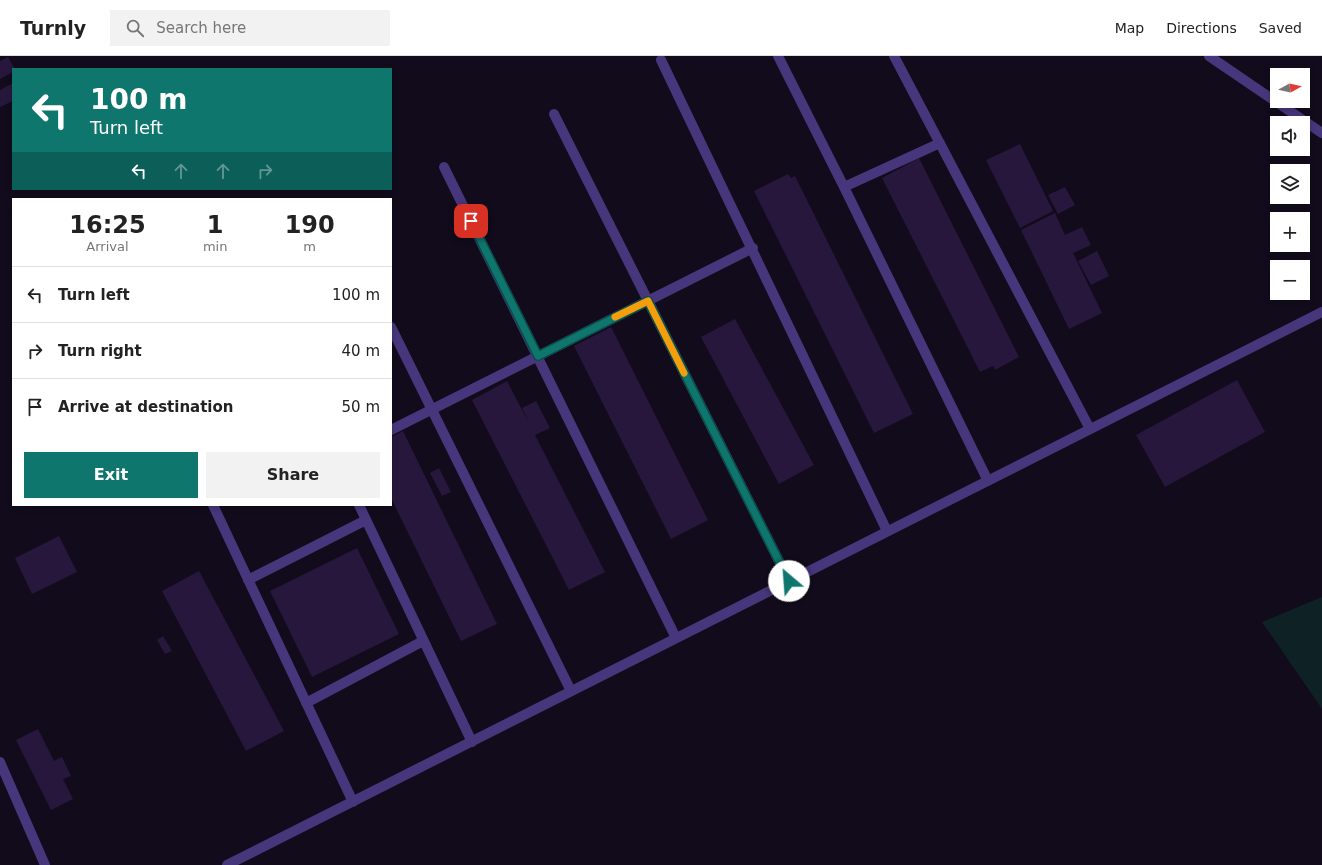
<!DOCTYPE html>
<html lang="en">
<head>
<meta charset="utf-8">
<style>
  body { margin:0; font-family:"DejaVu Sans",sans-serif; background:#f2f2f2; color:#222; height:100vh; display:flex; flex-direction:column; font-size:15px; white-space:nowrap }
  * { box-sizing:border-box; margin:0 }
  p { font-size:13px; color:#767676 }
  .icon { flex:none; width:22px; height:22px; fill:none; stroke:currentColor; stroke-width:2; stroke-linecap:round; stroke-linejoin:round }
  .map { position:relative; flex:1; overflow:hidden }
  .sheet { position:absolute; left:12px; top:142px; width:380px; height:308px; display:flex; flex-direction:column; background:#fff; border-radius:0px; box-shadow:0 2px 6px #0003 }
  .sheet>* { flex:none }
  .hud { position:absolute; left:12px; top:12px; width:380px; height:122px; border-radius:0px; box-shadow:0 2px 6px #0003; background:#0f766e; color:#fff; overflow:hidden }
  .needle { width:26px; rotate:82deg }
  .fabs { position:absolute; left:1270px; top:12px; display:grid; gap:8px }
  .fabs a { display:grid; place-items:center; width:40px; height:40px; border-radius:0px; background:#fff; box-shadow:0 2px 6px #0003; font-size:20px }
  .pin { position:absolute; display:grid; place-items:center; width:34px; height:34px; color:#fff; margin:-17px; border-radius:8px; box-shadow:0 2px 6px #0006 }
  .me { position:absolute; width:44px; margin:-22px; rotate:333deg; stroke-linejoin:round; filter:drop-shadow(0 0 3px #0008) }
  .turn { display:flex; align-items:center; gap:14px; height:84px; padding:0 12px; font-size:18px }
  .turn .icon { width:52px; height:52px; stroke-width:2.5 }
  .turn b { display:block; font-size:28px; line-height:34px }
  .lanes { display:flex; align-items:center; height:38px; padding:0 12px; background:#0003; justify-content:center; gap:20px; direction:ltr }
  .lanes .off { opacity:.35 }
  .eta { display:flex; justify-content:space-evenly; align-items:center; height:68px; text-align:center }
  .eta b { font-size:24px; font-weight:700; line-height:28px }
  .primary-button { display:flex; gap:8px; margin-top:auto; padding:8px 12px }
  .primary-button a { flex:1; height:46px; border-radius:0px; background:#0f766e; color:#fff; font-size:16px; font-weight:700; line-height:46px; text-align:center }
  .primary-button a+a { background:#f2f2f2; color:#222 }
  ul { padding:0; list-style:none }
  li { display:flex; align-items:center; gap:12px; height:56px; padding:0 12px; border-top:1px solid #e0e0e0 }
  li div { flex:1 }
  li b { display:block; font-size:15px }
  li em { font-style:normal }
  header { display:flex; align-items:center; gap:24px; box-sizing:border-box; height:56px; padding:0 20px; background:#fff; border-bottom:1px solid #e0e0e0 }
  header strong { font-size:19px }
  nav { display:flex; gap:22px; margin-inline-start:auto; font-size:14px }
  .search { width:280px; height:36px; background:#f2f2f2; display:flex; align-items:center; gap:10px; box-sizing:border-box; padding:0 14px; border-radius:0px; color:#767676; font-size:15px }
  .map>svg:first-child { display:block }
  .green { fill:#0e2226 }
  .building { fill:#27173d }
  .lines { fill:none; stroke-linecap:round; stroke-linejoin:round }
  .minor { stroke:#47367b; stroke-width:10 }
  .route-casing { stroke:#0a4d48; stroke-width:10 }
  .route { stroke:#0f766e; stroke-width:7 }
  .slow { stroke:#f59e0b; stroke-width:7 }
</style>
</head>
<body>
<header>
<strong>Turnly</strong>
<div class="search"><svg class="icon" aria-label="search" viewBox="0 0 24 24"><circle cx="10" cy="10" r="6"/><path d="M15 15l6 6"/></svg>Search here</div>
<nav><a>Map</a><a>Directions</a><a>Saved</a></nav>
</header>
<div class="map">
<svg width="1322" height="809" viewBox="0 0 1322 809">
  <rect width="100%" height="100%" fill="#110b1c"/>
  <path class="green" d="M1322,541V653L1262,566Z"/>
  <path class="building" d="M8,1L15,13H13V16L0,23V5Z
    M13,27V45L0,51V34Z
    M1020,88L1053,155L1020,172L986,104Z
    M919,102L1019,301L995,314L993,310L980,316L882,122Z
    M788,118L791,122L795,120L913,358L874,377L754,135Z
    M1065,131L1075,149L1058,158L1048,139Z
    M1055,157L1065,179L1082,171L1091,189L1073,197L1102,257L1069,273L1021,174Z
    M1097,195L1109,220L1091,229L1078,205Z
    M735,263L814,409L779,428L701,281Z
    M611,271L708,464L671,483L574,290Z
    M1237,324L1265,376L1165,431L1136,379Z
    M507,325L530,369L522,352L536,345L550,372L535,379L605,516L569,534L472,344Z
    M403,375L497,568L461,585L391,442V381Z
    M439,412L451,436L442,440L430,417Z
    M59,480L77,516L32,538L15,502Z
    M357,492L399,578L312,621L270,535Z
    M199,515L284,675L246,695L162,535Z
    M163,580L172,595L165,598L157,584Z
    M38,673L54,705L62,701L71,720L63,723L73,743L51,754L16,684Z"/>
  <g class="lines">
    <path class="minor" d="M778,0L844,131L988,425
      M894,0L1090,373
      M1209,0L1322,77
      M661,4L887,475
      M554,58L789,525
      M444,111L676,582
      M844,131L940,87
      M391,271L571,635
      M391,374L753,192
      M213,449L353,746
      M359,449L472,686
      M248,524L366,464
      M306,647L423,585
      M0,706L45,809
      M227,809L1322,256"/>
  </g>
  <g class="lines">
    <defs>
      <path id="route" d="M471,165L538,300L648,245L789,525"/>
    </defs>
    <use href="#route" class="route-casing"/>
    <use href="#route" class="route"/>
    <path class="slow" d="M615,261L648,245L684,317"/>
  </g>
</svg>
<div class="fabs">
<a><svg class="needle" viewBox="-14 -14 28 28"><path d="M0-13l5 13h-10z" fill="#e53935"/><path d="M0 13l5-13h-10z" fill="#767676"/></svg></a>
<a><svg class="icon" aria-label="sound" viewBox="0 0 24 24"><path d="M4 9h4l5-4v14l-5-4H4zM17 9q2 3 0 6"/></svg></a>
<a><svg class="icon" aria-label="layers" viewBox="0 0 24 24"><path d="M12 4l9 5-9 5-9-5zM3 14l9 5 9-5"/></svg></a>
<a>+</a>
<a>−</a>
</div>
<div class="pin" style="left:471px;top:165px;background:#d93025"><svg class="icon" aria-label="arrive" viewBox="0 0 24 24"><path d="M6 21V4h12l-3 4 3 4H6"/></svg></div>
<svg class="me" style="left:789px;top:525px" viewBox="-20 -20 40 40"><circle r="19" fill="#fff"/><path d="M0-13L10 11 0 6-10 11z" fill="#0f766e"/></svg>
<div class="hud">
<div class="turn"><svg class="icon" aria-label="left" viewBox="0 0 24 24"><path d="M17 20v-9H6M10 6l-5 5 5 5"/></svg><div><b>100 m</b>Turn left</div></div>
<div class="lanes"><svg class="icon" aria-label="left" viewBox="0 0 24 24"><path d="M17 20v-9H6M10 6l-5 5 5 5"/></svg><svg class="icon off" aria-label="ahead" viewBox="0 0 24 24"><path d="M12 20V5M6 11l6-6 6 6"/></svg><svg class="icon off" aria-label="ahead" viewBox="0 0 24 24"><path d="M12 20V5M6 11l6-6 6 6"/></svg><svg class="icon off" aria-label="right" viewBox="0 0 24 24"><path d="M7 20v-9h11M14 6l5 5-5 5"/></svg></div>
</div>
<section class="sheet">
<div class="eta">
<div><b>16:25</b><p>Arrival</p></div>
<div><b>1</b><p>min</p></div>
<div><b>190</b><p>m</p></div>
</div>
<ul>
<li><svg class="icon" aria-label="left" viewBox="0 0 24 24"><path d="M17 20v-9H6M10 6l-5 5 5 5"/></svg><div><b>Turn left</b></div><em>100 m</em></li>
<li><svg class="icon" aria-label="right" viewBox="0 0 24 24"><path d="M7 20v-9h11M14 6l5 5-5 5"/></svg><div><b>Turn right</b></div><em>40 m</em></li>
<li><svg class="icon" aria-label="arrive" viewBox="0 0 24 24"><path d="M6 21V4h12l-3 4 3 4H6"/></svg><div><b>Arrive at destination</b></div><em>50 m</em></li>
</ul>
<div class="primary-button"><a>Exit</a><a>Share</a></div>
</section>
</div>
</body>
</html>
